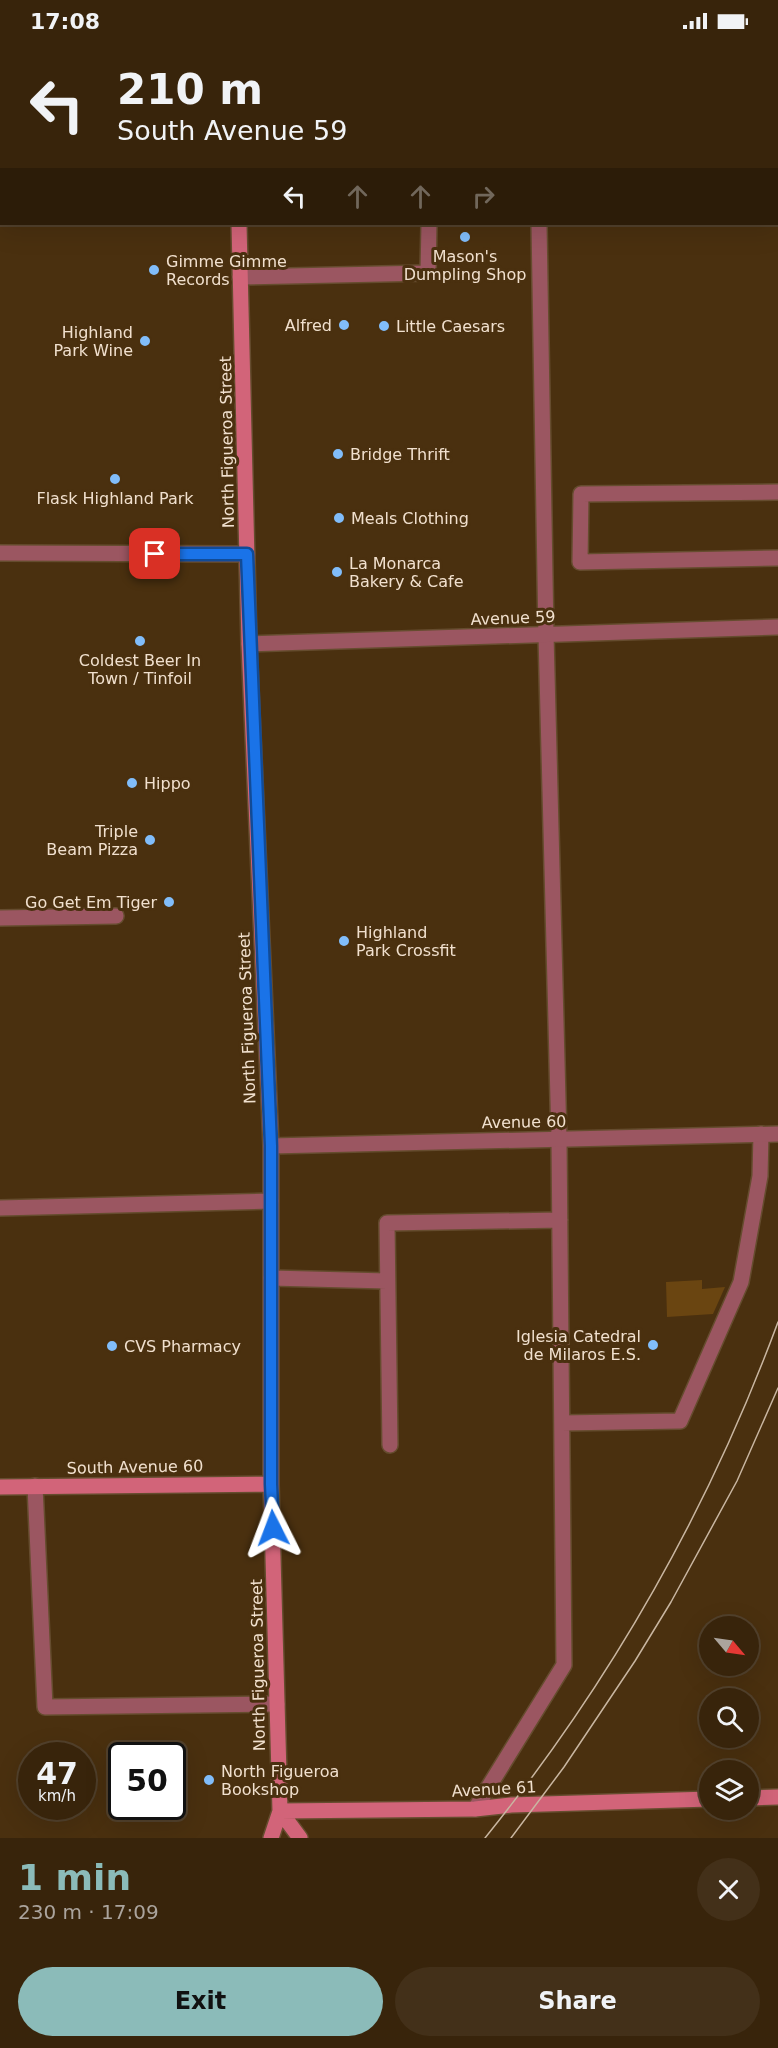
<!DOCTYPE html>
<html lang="en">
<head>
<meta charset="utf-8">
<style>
  body { margin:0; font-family:"DejaVu Sans",sans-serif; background:#433019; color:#f1f3f6; height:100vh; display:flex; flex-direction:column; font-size:22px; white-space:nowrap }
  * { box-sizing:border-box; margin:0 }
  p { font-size:20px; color:#aba49d }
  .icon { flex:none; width:33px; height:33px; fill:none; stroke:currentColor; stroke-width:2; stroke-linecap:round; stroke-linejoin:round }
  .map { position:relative; height:1796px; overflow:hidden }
  .drawer { display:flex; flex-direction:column; background:#38240b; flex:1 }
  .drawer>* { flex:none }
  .banner { position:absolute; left:0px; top:0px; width:778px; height:183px; box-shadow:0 6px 24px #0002,0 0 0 2px #52412c; background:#38240b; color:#f1f3f6; overflow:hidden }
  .needle { width:39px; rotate:119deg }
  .tools { position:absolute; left:699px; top:1574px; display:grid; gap:12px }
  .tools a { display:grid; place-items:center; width:60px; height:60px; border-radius:50%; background:#38240b; box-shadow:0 6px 24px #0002,0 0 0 2px #52412c; font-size:30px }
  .speed { position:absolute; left:18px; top:1700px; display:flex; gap:12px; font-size:30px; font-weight:700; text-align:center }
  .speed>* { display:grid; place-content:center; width:78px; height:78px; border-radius:50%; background:#38240b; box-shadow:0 6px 24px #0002,0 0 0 2px #52412c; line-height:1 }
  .speed small { font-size:15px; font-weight:400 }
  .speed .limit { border:3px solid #111; border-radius:9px; background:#fff; color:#111 }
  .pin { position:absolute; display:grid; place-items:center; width:51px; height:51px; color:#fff; margin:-26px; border-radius:12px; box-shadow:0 3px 9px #0006 }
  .me { position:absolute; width:66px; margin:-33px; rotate:357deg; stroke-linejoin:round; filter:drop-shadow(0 0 4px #0008) }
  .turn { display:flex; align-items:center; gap:21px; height:126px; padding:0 18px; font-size:27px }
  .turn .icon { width:78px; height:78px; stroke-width:2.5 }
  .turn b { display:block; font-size:42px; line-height:51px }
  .lanes { display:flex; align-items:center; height:57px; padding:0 18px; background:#0003; justify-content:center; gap:30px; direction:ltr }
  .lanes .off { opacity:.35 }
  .round { display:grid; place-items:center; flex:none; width:63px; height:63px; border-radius:32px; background:#433019 }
  .head { display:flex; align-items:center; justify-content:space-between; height:102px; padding:0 18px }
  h1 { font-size:36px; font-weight:600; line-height:45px; color:#8bbbb9 }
  .action { display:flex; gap:12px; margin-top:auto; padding:12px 18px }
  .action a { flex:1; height:69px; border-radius:36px; background:#8bbbb9; color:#111; font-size:24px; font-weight:600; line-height:69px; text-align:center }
  .action a+a { background:#433019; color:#f1f3f6 }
  .status { display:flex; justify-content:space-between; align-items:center; height:42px; padding:0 30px; background:#38240b; direction:ltr }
  .status svg { height:16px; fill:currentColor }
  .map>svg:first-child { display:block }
  .green { fill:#6a4511 }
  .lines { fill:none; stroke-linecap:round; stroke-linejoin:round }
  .lane-casing { stroke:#654c2e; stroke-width:18 }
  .street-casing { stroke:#654c2e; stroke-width:18 }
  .secondary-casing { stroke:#654c2e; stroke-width:18 }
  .lane { stroke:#9b5661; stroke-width:15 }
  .street { stroke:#9b5661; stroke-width:15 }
  .secondary { stroke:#d26479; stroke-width:15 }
  .tram { stroke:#c9b6a1; stroke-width:1.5 }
  .route-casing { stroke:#114b97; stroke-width:15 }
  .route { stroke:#1a73e8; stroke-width:10 }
  .poi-dot { fill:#81bdfa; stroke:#4a300f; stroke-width:2 }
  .labels { text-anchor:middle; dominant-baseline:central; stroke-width:6; stroke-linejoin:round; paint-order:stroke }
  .poi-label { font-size:16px; fill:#f1e0ce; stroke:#4a300f; text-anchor:start }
  .street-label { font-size:16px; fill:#f1e0ce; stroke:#4a300f }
</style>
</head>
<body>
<div class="status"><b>17:08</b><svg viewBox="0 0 49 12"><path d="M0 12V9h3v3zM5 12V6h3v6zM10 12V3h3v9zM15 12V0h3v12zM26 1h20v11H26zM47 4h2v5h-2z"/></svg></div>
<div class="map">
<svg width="778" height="1796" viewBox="0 0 778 1796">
  <rect width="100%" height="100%" fill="#4a300f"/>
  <path class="green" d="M702,1238V1247L725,1245L713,1272L667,1275L666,1240Z"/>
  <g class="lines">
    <defs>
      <path id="lane" d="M534,0V2
        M654,0V2
        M240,235L428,231L429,182
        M778,450L581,452L580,520L778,516
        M0,876L116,874
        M0,1166L271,1159
        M271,1236L387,1239
        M562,1381L680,1379L741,1240L760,1134L761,1092
        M390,1403L387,1181L560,1178
        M35,1444L45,1665L277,1662
        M475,1767L564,1623L559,1097L546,593L539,182"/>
      <path id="street" d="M0,18H2
        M777,86H778
        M0,511L247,512
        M249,602L778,585
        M271,1104L778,1092"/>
      <path id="secondary" d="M234,0V2
        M239,182L249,602L271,1104V1442L280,1769L271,1796
        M0,1445L271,1442
        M748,1756L778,1755
        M280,1769L475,1767L511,1763L710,1757
        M280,1769L300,1796"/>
    </defs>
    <use href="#lane" class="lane-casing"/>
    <use href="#street" class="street-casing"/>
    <use href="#secondary" class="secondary-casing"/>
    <use href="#lane" class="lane"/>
    <use href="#street" class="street"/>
    <use href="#secondary" class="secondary"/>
    <path class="tram" d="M485,1796C610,1641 709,1467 778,1280
      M511,1796L564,1725L635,1619L671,1560L737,1439L778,1346"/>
  </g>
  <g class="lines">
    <defs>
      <path id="route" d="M155,512H247L271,1104V1442L273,1486"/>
    </defs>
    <use href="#route" class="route-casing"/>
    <use href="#route" class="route"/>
  </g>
  <g class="poi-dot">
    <circle cx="465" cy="195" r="6"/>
    <circle cx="154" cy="228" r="6"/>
    <circle cx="344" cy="283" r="6"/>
    <circle cx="384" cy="284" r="6"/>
    <circle cx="145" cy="299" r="6"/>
    <circle cx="338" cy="412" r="6"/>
    <circle cx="115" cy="437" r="6"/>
    <circle cx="339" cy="476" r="6"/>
    <circle cx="337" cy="530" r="6"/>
    <circle cx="140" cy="599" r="6"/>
    <circle cx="132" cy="741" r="6"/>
    <circle cx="150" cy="798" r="6"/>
    <circle cx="169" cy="860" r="6"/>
    <circle cx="344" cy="899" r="6"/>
    <circle cx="653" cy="1303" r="6"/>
    <circle cx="112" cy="1304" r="6"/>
    <circle cx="209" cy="1738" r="6"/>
  </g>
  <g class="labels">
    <g class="poi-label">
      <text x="465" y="214" text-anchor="middle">Mason's<tspan x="465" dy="18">Dumpling Shop</tspan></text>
      <text x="166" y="219">Gimme Gimme<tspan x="166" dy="18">Records</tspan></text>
      <text x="332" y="283" text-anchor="end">Alfred</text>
      <text x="396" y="284">Little Caesars</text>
      <text x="133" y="290" text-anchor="end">Highland<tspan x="133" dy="18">Park Wine</tspan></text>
      <text x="350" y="412">Bridge Thrift</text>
      <text x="115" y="456" text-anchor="middle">Flask Highland Park</text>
      <text x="351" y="476">Meals Clothing</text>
      <text x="349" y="521">La Monarca<tspan x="349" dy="18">Bakery &amp; Cafe</tspan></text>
      <text x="140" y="618" text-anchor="middle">Coldest Beer In<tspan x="140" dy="18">Town / Tinfoil</tspan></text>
      <text x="144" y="741">Hippo</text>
      <text x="138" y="789" text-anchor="end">Triple<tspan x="138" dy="18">Beam Pizza</tspan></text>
      <text x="157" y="860" text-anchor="end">Go Get Em Tiger</text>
      <text x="356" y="890">Highland<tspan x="356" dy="18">Park Crossfit</tspan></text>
      <text x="641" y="1294" text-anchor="end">Iglesia Catedral<tspan x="641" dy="18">de Milaros E.S.</tspan></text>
      <text x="124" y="1304">CVS Pharmacy</text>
      <text x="221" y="1729">North Figueroa<tspan x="221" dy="18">Bookshop</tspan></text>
    </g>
    <g class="street-label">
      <text transform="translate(227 400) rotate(-91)">North Figueroa Street</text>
      <text transform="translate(513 576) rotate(-2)">Avenue 59</text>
      <text transform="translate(247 976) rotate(-92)">North Figueroa Street</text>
      <text transform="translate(524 1080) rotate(-1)">Avenue 60</text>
      <text transform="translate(135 1425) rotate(-1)">South Avenue 60</text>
      <text transform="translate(258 1623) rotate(-91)">North Figueroa Street</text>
      <text transform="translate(494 1747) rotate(-3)">Avenue 61</text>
    </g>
  </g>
</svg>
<div class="tools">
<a><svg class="needle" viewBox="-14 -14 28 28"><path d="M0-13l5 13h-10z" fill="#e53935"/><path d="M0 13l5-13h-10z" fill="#aba49d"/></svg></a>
<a><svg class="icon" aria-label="search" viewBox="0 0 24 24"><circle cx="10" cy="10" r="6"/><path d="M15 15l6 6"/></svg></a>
<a><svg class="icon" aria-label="layers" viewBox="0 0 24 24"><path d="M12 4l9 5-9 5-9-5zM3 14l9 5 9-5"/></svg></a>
</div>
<div class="speed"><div>47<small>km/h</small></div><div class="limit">50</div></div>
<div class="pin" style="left:155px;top:512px;background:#d93025"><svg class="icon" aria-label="arrive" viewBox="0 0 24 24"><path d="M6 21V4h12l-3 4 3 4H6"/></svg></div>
<svg class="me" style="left:273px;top:1486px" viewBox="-20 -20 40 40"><path d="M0-17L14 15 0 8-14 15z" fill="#1a73e8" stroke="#fff" stroke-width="4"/></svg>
<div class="banner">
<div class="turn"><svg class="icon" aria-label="left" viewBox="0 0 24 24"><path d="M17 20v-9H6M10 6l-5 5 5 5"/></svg><div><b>210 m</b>South Avenue 59</div></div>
<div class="lanes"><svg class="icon" aria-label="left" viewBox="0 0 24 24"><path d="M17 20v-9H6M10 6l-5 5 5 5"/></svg><svg class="icon off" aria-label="ahead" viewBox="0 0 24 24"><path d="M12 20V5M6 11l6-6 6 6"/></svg><svg class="icon off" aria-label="ahead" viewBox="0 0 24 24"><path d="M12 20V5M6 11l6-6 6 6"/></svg><svg class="icon off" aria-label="right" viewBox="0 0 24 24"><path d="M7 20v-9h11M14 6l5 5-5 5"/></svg></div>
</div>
</div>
<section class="drawer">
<div class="head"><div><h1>1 min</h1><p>230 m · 17:09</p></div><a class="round"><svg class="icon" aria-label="close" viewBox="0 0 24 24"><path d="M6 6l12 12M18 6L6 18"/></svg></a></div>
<div class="action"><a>Exit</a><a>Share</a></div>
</section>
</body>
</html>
